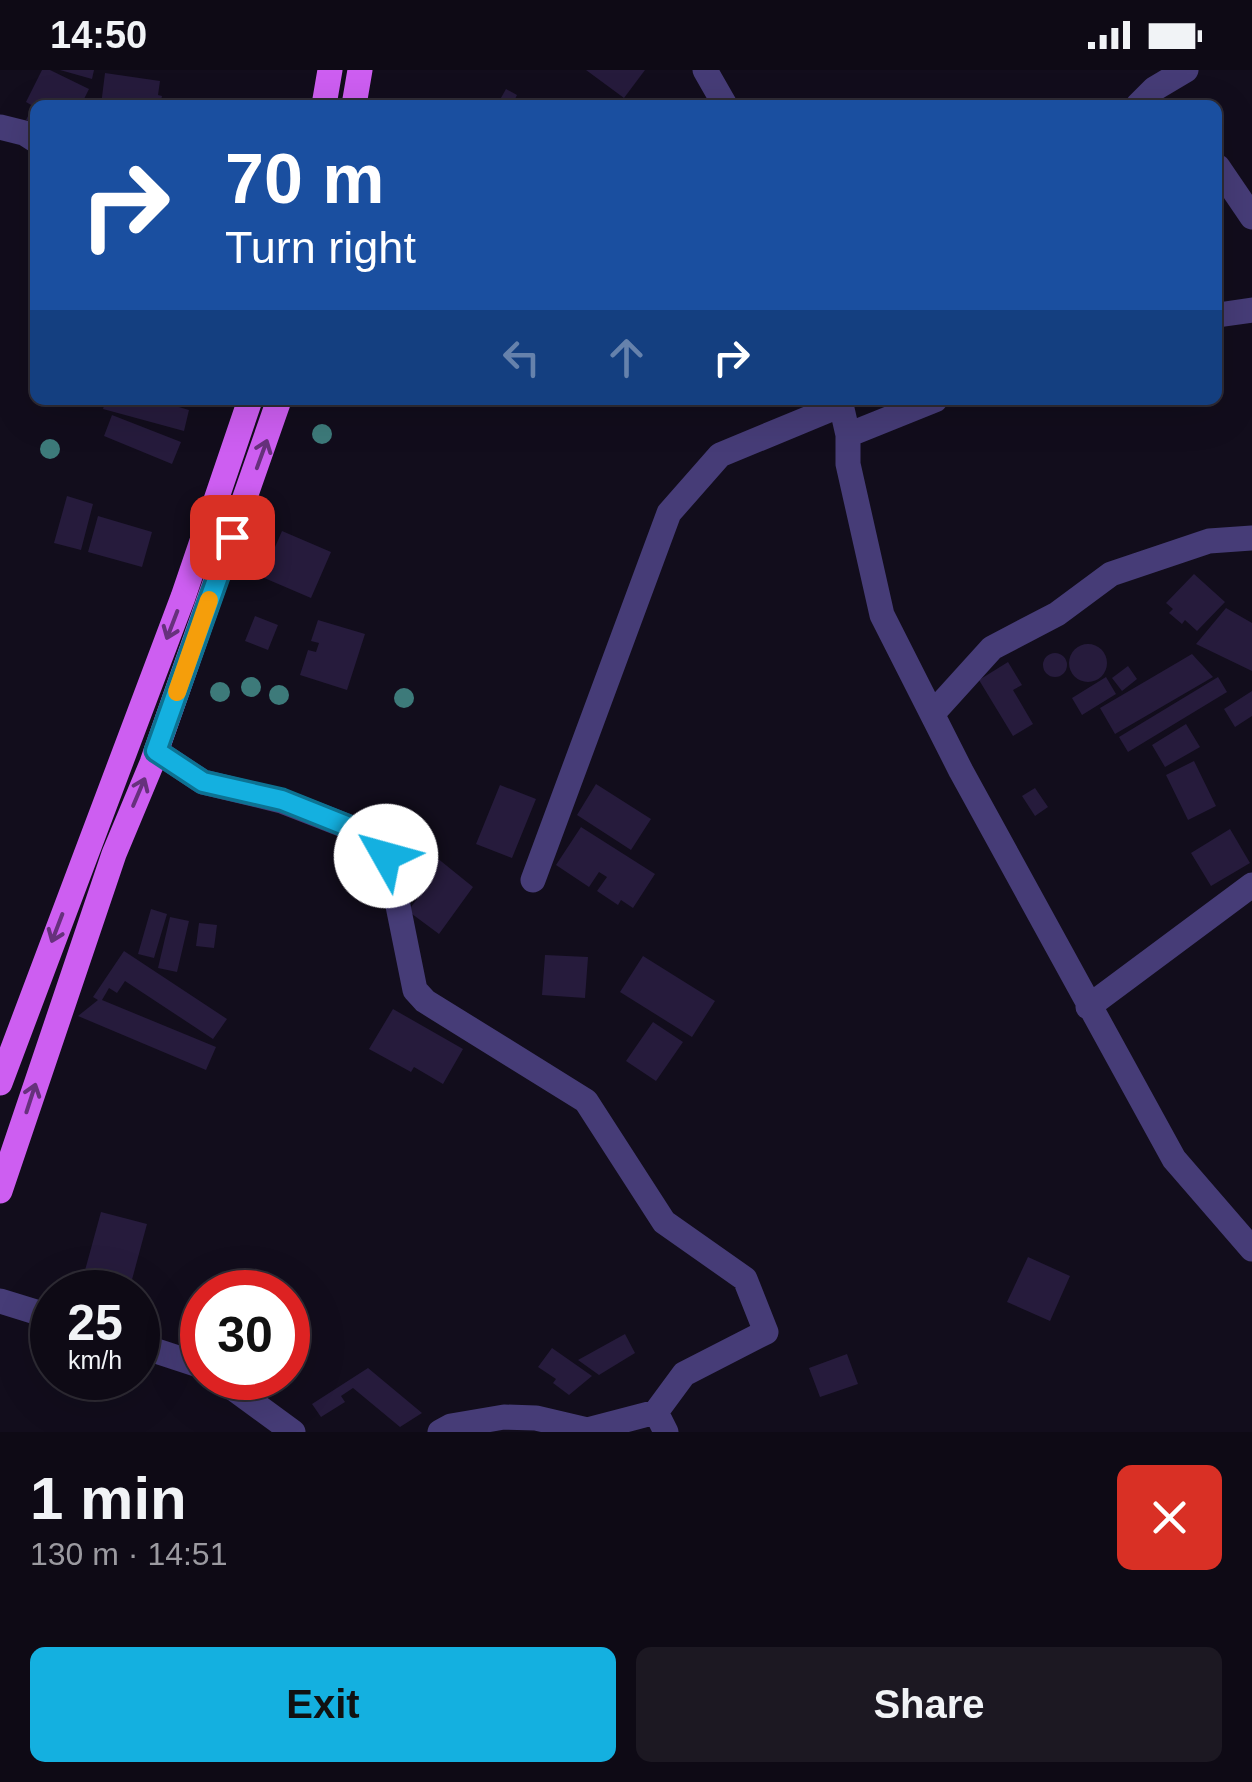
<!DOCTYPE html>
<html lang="en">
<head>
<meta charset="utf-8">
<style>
  body { margin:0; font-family:Arial,sans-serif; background:#1c1822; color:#f1f3f6; height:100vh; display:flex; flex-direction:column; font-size:38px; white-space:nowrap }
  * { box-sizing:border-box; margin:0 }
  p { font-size:32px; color:#9b9aa0 }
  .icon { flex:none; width:55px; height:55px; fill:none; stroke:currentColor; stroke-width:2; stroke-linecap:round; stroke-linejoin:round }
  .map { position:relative; height:1362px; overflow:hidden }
  .side { display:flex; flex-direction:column; background:#0e0a15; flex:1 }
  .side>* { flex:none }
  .top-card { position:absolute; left:30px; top:30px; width:1192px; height:305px; border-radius:15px; box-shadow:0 10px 40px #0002,0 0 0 2px #2e2b34; background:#1a4fa0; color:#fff; overflow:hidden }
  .speed { position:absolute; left:30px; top:1200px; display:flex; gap:20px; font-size:50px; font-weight:700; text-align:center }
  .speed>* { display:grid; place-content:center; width:130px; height:130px; border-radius:50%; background:#0e0a15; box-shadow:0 10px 40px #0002,0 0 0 2px #2e2b34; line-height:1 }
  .speed small { font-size:25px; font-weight:400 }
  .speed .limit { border:15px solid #d22; background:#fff; color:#111 }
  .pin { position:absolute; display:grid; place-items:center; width:85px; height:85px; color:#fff; margin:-42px; border-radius:20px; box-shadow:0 5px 15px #0006 }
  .me { position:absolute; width:110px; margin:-55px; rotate:308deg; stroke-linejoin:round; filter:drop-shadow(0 0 8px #0008) }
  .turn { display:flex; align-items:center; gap:35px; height:210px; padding:0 30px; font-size:45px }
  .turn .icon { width:130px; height:130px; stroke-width:2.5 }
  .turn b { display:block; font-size:70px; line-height:85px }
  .lanes { display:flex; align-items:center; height:95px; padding:0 30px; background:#0003; justify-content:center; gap:50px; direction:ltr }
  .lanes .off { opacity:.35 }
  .round { display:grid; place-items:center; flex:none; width:105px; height:105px; border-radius:15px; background:#1c1822 }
  .head { display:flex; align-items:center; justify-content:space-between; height:170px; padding:0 30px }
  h1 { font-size:60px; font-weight:700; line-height:75px }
  .action { display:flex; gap:20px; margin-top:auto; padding:20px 30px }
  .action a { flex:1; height:115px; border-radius:15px; background:#14b0e0; color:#111; font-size:40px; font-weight:700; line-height:115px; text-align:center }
  .action a+a { background:#1c1822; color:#f1f3f6 }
  .status { display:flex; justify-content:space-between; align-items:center; height:70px; padding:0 50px; background:#0e0a15; direction:ltr }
  .status svg { height:28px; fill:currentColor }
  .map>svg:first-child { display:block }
  .building { fill:#261b3c }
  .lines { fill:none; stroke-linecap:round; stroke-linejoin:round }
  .minor { stroke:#463c77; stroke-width:25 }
  .major { stroke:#cd5ef1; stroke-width:25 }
  .tree { fill:#3d7a7a }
  .oneway { stroke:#66317c }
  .route-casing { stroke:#0d7292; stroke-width:25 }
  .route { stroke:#14b0e0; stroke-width:18 }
  .slow { stroke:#f59e0b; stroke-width:18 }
</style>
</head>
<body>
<div class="status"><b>14:50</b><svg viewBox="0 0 49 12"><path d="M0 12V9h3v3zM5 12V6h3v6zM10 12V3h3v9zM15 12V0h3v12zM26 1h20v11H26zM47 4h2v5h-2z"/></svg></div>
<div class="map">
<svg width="1252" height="1362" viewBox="0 0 1252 1362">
  <rect width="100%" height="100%" fill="#120d1c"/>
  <path class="building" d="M42,0H50L89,19L81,35H35V54L26,50L33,36L26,32Z
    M60,0H94L92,9Z
    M586,0H645L624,28Z
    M105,3L160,11L158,25L162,26L160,35H101Z
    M506,19L517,25L512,35H497Z
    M106,330H155L189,340L184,361L103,339Z
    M112,345L181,372L172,394L104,366Z
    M67,426L93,434L81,480L54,473Z
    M98,446L152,462L142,497L88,482Z
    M282,461L331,482L311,528L262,507Z
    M1194,504L1225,532L1197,561L1185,550L1182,554L1169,543L1173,539L1166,533Z
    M1226,538L1252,553V601L1196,574Z
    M255,546L278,555L268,580L245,571Z
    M318,550L365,564L347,620L300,605L308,580L316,582L319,573L311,571Z
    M1069 593a19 19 0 1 1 38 0a19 19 0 1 1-38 0Z
    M1043 595a12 12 0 1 1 24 0a12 12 0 1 1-24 0Z
    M1192,584L1213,607L1115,664L1100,638Z
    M1008,592L1022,615L1013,620L1033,654L1013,666L979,610Z
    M1128,596L1137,609L1122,621L1112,608Z
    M1106,607L1116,624L1082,645L1072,628Z
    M1218,607L1227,622L1128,682L1119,667Z
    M1252,621V646L1235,657L1224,639Z
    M1186,654L1200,677L1165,697L1152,675Z
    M1194,691L1216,736L1188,750L1166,705Z
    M596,714L651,749L631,780L577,745Z
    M500,715L536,729L512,788L476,774Z
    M1035,718L1048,737L1035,746L1022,726Z
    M581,757L655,804L633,838L621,830L618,835L597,821L607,807L599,802L589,817L556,795Z
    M1230,759L1250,793L1211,816L1191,783Z
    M426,779L473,817L439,864L408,841L420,825L402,813Z
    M151,839L167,844L154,888L138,884Z
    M170,847L189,851L177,902L158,898Z
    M199,853L217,855L214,878L196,876Z
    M124,881L227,949L213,969L125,911L117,923L109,918L102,930L216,977L206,1000L78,946L98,930L93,927Z
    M545,885L588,887L585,928L542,925Z
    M643,886L715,931L692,967L620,922Z
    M393,939L463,979L443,1014L414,997L411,1002L369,979Z
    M653,952L683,972L656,1011L626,991Z
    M101,1142L147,1154L130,1217L84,1204Z
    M1028,1187L1070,1206L1050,1251L1007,1232Z
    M625,1264L635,1283L599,1305L578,1290Z
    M552,1278L592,1306L569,1325L553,1313L556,1309L538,1297Z
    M847,1284L858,1314L820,1327L809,1298Z
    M368,1298L422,1343L400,1357L353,1318L341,1326L345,1332L321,1347L312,1334Z"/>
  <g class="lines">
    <path class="minor" d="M705,0L725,35
      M1138,35L1154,19L1186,0
      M0,57L24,63L35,70
      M1218,97L1252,147
      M1218,245L1252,240
      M840,330L848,365V394L882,545L961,701L1174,1089L1252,1179
      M848,365L935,330
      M934,642L992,578L1057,544L1111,504L1209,471L1252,468
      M156,681L203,712L282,731L372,766L386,786L394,816L415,920L425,931L586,1031L664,1152L745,1209L766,1262L684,1304L656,1342
      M533,810L669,443L720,385L841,335
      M1088,937L1252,815
      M0,1231L52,1247
      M138,1275L202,1296
      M219,1308L293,1362
      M440,1362L451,1356L504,1347L536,1348L587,1360L656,1342L666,1362"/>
    <path class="major" d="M324,35L330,0
      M354,35L360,0
      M0,1013L183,527L250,330
      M0,1121L114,784L152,693L279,330"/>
  </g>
  <g class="tree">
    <circle cx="322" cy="364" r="10"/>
    <circle cx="50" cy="379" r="10"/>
    <circle cx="251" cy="617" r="10"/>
    <circle cx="220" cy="622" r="10"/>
    <circle cx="279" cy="625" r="10"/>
    <circle cx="404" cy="628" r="10"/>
  </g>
  <defs><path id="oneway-shaft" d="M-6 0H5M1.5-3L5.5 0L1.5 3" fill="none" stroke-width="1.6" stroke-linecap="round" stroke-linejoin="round" transform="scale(2.5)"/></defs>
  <g class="oneway">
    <use href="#oneway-shaft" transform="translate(262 384) rotate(-70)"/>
    <use href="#oneway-shaft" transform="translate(172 555) rotate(111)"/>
    <use href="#oneway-shaft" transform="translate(139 722) rotate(-67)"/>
    <use href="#oneway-shaft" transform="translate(57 858) rotate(111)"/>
    <use href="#oneway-shaft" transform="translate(31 1028) rotate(-72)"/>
  </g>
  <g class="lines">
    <defs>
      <path id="route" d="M232,467L156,681L203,712L282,730L372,766L386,786"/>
    </defs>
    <use href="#route" class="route-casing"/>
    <use href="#route" class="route"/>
    <path class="slow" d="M177,622L209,530"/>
  </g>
</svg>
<div class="speed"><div>25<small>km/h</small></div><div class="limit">30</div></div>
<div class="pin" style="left:232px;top:467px;background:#d93025"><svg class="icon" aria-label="arrive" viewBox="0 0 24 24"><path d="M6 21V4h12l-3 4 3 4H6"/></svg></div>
<svg class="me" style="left:386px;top:786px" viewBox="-20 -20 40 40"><circle r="19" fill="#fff"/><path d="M0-13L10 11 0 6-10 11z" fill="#14b0e0"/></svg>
<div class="top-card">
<div class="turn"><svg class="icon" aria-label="right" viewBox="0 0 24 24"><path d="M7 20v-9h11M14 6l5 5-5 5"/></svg><div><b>70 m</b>Turn right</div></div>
<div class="lanes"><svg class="icon off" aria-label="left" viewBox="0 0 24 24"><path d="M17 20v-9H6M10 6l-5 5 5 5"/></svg><svg class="icon off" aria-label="ahead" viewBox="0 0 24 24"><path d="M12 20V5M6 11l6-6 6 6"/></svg><svg class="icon" aria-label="right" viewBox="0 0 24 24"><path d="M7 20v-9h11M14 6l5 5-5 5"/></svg></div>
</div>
</div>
<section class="side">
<div class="head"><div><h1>1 min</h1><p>130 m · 14:51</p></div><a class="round" style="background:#d93025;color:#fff"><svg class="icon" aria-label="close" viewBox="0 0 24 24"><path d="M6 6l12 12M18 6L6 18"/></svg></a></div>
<div class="action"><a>Exit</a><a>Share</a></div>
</section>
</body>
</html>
